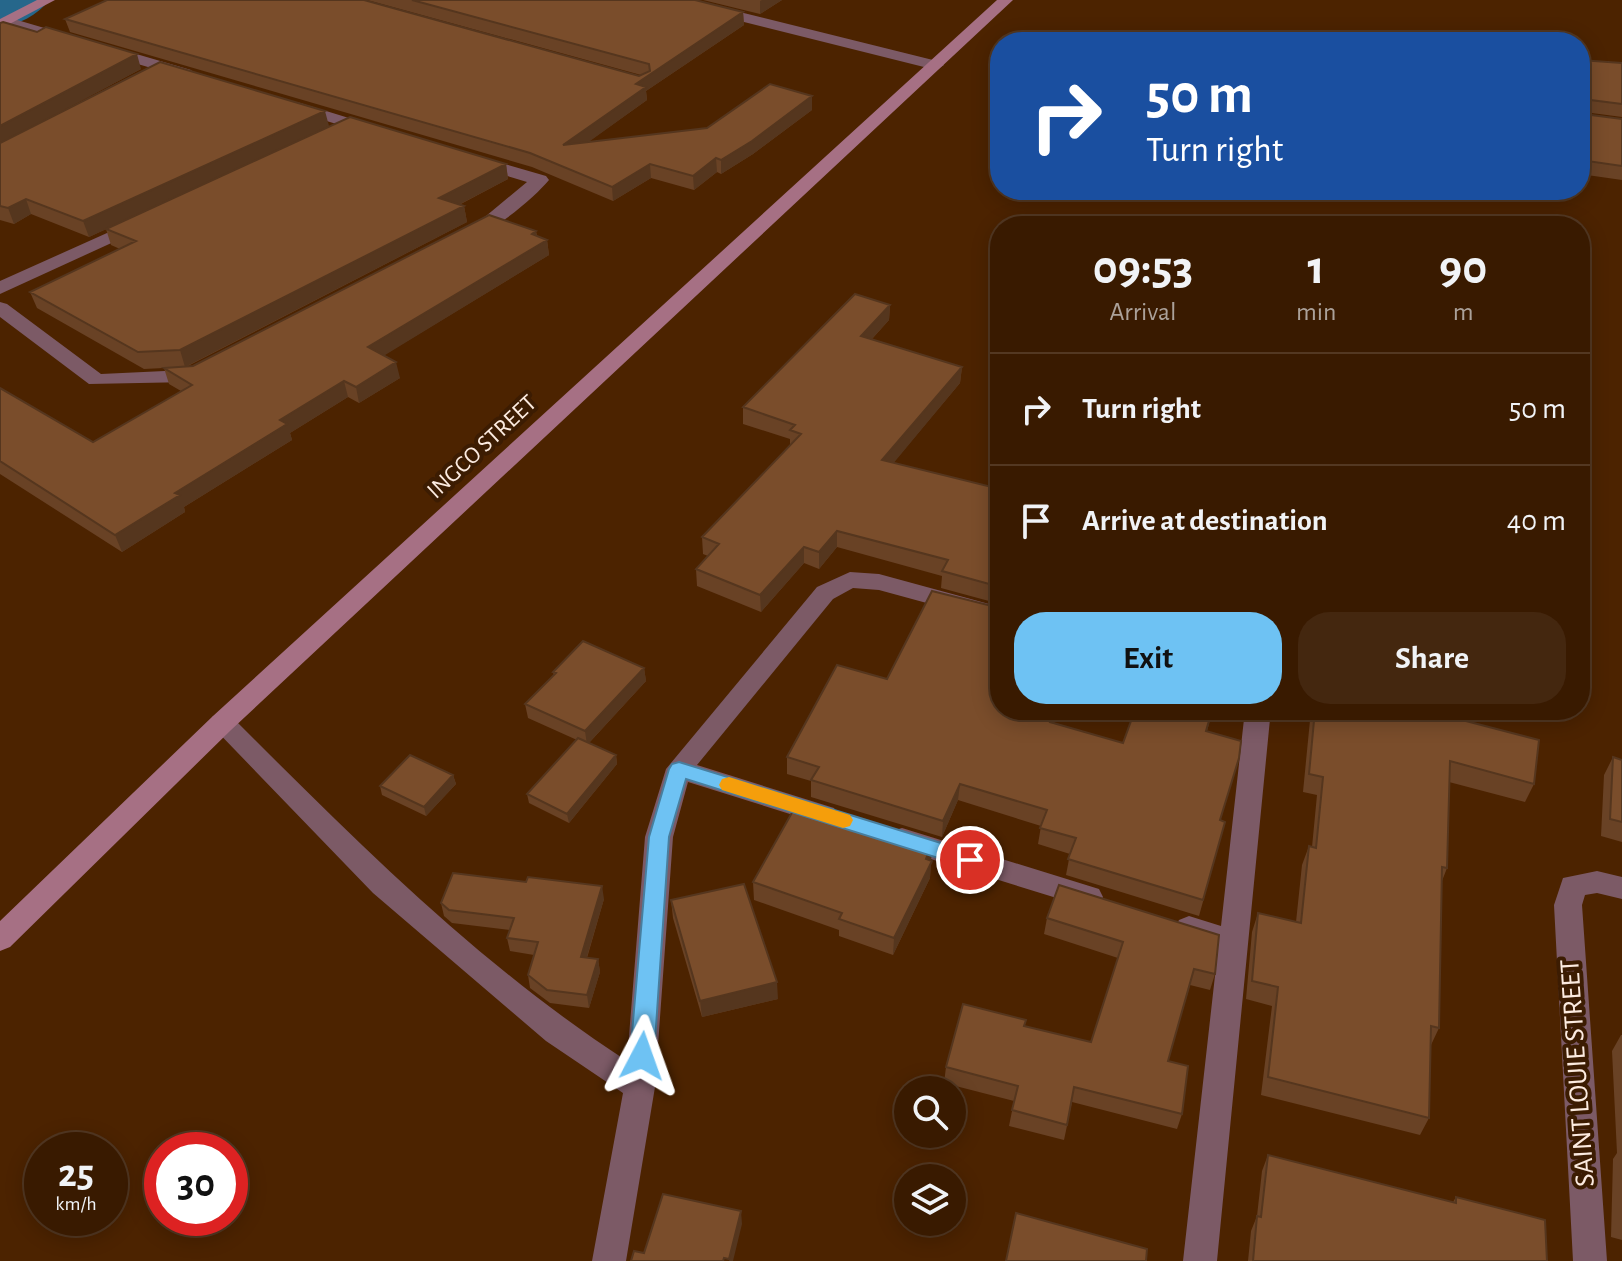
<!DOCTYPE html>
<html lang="en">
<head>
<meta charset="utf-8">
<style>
  body { margin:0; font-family:"Alegreya Sans",sans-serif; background:#44270f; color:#f1f3f6; height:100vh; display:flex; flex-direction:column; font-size:30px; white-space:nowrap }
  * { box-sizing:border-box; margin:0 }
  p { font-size:26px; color:#aba199 }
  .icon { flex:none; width:44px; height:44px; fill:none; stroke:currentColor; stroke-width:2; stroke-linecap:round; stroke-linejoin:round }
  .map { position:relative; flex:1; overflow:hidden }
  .drawer { position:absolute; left:990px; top:216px; width:600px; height:504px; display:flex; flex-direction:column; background:#391a00; border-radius:32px; box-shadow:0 4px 20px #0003,0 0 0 2px #533822 }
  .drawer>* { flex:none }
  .guide { position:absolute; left:990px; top:32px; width:600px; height:168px; border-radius:32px; box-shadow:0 4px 20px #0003,0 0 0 2px #533822; background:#1a4fa0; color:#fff; overflow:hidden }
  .buttons { position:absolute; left:894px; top:1076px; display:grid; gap:16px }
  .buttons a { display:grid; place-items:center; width:72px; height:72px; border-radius:50%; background:#391a00; box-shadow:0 4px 20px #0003,0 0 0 2px #533822; font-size:40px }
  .speed { position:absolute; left:24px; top:1132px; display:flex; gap:16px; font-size:40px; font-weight:700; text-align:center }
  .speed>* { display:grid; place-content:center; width:104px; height:104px; border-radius:50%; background:#391a00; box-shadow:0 4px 20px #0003,0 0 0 2px #533822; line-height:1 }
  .speed small { font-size:20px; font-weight:400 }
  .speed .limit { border:12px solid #d22; background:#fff; color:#111 }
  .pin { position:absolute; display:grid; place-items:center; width:68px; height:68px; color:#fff; margin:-34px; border:4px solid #fff; border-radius:50%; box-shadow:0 2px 8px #0007 }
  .me { position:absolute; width:88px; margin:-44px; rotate:4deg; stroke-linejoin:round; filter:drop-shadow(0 0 6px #0008) }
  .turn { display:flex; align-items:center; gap:28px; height:168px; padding:0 24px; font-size:36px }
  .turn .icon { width:104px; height:104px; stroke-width:2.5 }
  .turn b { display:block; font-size:56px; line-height:68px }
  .eta { display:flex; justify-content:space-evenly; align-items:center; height:136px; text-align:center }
  .eta b { font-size:48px; font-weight:600; line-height:56px }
  .cta { display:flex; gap:16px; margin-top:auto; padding:16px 24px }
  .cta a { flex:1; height:92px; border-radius:32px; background:#6ec2f3; color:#111; font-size:32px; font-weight:600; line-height:92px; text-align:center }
  .cta a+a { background:#44270f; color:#f1f3f6 }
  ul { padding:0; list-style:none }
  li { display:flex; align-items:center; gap:24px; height:112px; padding:0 24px; border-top:2px solid #533822 }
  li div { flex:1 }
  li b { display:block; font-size:30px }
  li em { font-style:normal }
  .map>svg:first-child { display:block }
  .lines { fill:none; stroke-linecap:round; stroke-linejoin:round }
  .river { fill:#26678b; fill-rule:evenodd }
  .street { fill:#7c5a66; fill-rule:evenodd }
  .secondary { fill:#a67084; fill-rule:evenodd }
  .wall { fill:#694225 }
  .shaded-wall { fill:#55361e }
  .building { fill:#7a4d2b; stroke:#55361e; stroke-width:2 }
  .route { fill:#6ec2f3; stroke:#487e9e; stroke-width:2 }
  .slow { fill:#f59e0b }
  .labels { text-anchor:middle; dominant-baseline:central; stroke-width:8; stroke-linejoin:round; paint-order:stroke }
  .street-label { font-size:24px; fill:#fcebe0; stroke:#3c1c02 }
  .near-street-label { font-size:28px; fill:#fcebe0; stroke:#3c1c02 }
</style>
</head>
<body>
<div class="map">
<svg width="1622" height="1261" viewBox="0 0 1622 1261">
  <rect width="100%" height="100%" fill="#4c2300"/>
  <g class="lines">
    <path class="river" d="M0,0H49C37,16 19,24 0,28Z"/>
    <path class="street" d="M666,0H691L941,62L944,65L936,70L668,3Z
      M7,17L75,37L78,40L70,45L2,24V18Z
      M109,46L191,70L193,73L185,78L104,54L101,51Z
      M297,102L378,127L380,130L372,135L291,110V104Z
      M477,156L546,176L549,180C535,197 484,242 462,237L459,233L486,216L527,182L471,165L469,161L471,157Z
      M136,220L142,221L145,225L142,229L0,294V281Z
      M0,302L7,304L101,374L186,370L197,366L207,372L190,382L89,384L0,317Z
      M850,572L879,574L1000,607V623L879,590L853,588L833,599L697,765L834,808L838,815L834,822L825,825L688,782L673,837L655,1087L626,1261H592L623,1093L546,1041L373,893L209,723L213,716L222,714L231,716C355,840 479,965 627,1061L645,837L666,769L817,587Z
      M1241,710H1267L1270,719L1217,1261H1183L1218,949L1179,936L1175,928L1179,920L1189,916L1221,926L1244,719Z
      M902,828L1099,889L1103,897L1099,905L1089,908L892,847L888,839L892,831Z
      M1597,871L1622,877V899L1597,893L1585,895L1582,905L1607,1261H1573L1554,905L1563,878Z"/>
    <path class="secondary" d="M37,0H55L0,29V19Z
      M997,0H1013L231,730L10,947L0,951V921L213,716Z"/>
  </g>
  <path class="wall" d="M367,0H695L743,12L744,25L646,91L647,100L588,142L707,128L812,110L753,154L721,174L717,172L694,190L651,178L613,201L532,167L70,32L65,19L639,76L641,75Z
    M703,0H782L760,14Z
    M0,23L141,69L9,139L329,126L89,237L31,214L14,224L0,220Z
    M1580,60L1622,63V117L1584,112V114L1622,119V180L1580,174Z
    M506,164L508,179L459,205L464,206L467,222L186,367L193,366L536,231L537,236L547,240L549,255L384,355L400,378L359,403L348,397L290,433L292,440L184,507L185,512L122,552L0,474V388L93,442L181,391L169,384L164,368L144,369L37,308L30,292L120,249L111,245L106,229Z
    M890,305L889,320L872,339L962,367L960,383L893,463L1000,489V604L941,588L942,576L837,547L819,569L804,563L761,612L697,586L696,569L708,556L703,554L702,537L790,446V439L743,424V407Z
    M644,668L646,681L589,743L616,755L617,764L569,823L529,803L527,794L577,740L528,718L525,704L554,676L553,672Z
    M887,679L1059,710L1054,723L1123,743L1213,710L1207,731L1221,820L1225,822L1199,916L1066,875L1070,854L1038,844L1041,826L958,800L942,837L811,797V781L787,774V757Z
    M1311,710H1435V713L1534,784L1525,802L1449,782L1447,868L1442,881L1439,1028L1431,1045L1429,1118L1420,1135L1261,1095L1272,1006L1246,999L1252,932L1258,913L1296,922L1302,865L1309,846L1312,847L1317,795L1303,792Z
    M1613,757L1622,760V842L1601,836L1604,775Z
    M453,775L456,784L426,816L382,795L380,786Z
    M932,844L930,878L893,955L839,936V930L754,900L753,882Z
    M1059,885L1215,974L1210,990L1190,985L1168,1061L1182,1114L1177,1129L1072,1102L1064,1140L1009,1126L1014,1101L944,1083L946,1067L1025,1026L1091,1042L1118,958L1044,934L1047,918Z
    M604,899L587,958L598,959L600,972L589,1008L550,1003L530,988L528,975L534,955L510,951L507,938L510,930L452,923L444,916L441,903Z
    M671,900L778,999L702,1017L673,918Z
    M1621,1035H1622V1240L1611,1237L1613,1159L1617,1153L1612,1051Z
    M1268,1155L1453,1202L1456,1197L1547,1261H1248L1251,1231L1257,1216L1262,1171Z"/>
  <path class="shaded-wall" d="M762,0H782L760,14V1Z
    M743,12L744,25L646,91L647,100L565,159L563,145L636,84Z
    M137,54L141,69L0,144V126Z
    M812,96V110L753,154L721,174V160Z
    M325,111L329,126L89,237L83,221Z
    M716,158L717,172L694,190L693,176Z
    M506,164L508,179L441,214L439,198Z
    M650,164L651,178L613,201L612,187Z
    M26,199L31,214L14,224L8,208Z
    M464,206L467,222L185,367L180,350Z
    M536,231L538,245L547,240L549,255L372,363L368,347Z
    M890,305L889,320L860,352L861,336Z
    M396,362L400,378L359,403L356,387Z
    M962,367L960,383L882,477V460Z
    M344,381L348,397L290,433L292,440L184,507L185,512L122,552L115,535L280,420Z
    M837,531V547L819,569V552Z
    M804,547V563L761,612L760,595Z
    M644,668L646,681L587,745L585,731Z
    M1055,710H1059L1048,739L1050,722Z
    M616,755L617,764L569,823L567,814Z
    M453,775L456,784L426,816L424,807Z
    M960,784L958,800L942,837L943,821Z
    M932,844L930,878L893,955L894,938Z
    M602,886L604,899L583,970L581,957Z
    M598,959L600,972L589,1008L587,995Z
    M777,982L778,999L702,1017L700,1001Z
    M741,1211L742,1224L733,1261H729Z"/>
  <path class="building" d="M107,0H364L639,76L650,71L649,64L412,0H695L743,12L636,84L646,87L563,145L707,128L770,84L812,96L752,141L721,160L716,158L693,176L650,164L612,187L530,153L65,19Z
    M3,22L37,32L46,27L137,54L0,126V23Z
    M1580,60L1622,63V104L1582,99L1584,114L1622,119V166L1580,160Z
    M160,62L325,111L83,221L26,199L8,208L0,206V143Z
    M350,117L506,164L439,198L464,206L180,350L138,352L30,292L136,241L106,229Z
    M489,215L536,231L532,234L547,240L368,347L396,362L356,387L344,381L280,420L287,424L175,493L180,495L115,535L0,461V388L93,442L192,385L164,368L193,366Z
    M855,294L890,305L861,336L962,367L882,460L1000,489V587L942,571L948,560L837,531L819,552L804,547L760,595L696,569L719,544L702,537L801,434L790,430L795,425L743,407Z
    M932,591L1000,608V710H1055L1050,722L1123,743L1135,710H1212L1206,731L1241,741L1239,758L1220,820L1225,822L1203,900L1068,859L1076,838L1040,828L1047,810L960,784L943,821L811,780L819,767L787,757L837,665L887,679Z
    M583,641L644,668L585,731L525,704L556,673L553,672Z
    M1315,710H1435V713L1539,740L1534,784L1450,761L1447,868L1442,867L1439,1028L1431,1026L1429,1118L1268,1077L1278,987L1252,981L1258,913L1301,923L1309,846L1316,848L1323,777L1309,774Z
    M578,738L616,755L567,814L527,794Z
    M410,755L453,775L424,807L380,786Z
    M1613,757L1622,760V822L1610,819Z
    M798,802L932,844L926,859L932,861L894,938L839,919L842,913L753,882Z
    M453,873L526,882L528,877L602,886L581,957L598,959L587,995L547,990L528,975L538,942L507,938L514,918L449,910L441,903Z
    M744,884L777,982L700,1001L671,900Z
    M1059,885L1219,935L1215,974L1194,969L1168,1061L1188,1066L1182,1114L1074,1087L1067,1125L1012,1110L1018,1086L946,1067L963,1004L1026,1020L1024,1026L1091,1042L1123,942L1047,918Z
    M1268,1155L1456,1203V1197L1545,1220L1547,1261H1253L1257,1216L1261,1217Z
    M663,1194L741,1211L729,1259L724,1258L723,1261H631L634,1251L644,1253Z
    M1016,1213L1147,1249L1146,1261H1006Z"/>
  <path class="route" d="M679,762L970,852L978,854L981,860L978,866L970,868L686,779L669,837L654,1056L650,1063L642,1066L634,1063L630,1056L649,837L669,769L672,764Z"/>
  <path class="slow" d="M729,777L850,815L853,820L850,826L843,828L722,790L719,785L722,779Z"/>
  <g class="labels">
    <g class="street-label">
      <text transform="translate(482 447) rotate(-43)">INGCO STREET</text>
    </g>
    <g class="near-street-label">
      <text transform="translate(1578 1073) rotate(-94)">SAINT LOUIE STREET</text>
    </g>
  </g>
</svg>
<div class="buttons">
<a><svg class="icon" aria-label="search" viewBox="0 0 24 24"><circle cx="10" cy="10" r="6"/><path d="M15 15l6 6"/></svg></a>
<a><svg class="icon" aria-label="layers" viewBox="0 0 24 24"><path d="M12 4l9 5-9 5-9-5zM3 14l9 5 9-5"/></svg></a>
</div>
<div class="speed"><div>25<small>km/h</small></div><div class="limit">30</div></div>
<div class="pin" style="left:970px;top:860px;background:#d93025"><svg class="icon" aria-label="arrive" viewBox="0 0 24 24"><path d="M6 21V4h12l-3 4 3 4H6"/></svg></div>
<svg class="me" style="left:642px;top:1056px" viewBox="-20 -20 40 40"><path d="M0-17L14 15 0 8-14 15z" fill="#6ec2f3" stroke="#fff" stroke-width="4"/></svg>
<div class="guide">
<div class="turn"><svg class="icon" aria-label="right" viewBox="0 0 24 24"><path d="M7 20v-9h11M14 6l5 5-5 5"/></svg><div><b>50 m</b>Turn right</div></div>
</div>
<section class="drawer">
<div class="eta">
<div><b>09:53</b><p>Arrival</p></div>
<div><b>1</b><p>min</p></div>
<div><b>90</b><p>m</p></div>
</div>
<ul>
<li><svg class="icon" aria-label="right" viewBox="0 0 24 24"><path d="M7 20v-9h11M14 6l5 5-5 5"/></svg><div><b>Turn right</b></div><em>50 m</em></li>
<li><svg class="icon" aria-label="arrive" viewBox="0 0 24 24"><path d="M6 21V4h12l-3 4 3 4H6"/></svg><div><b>Arrive at destination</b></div><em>40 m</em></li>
</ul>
<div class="cta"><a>Exit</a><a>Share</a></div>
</section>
</div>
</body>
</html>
